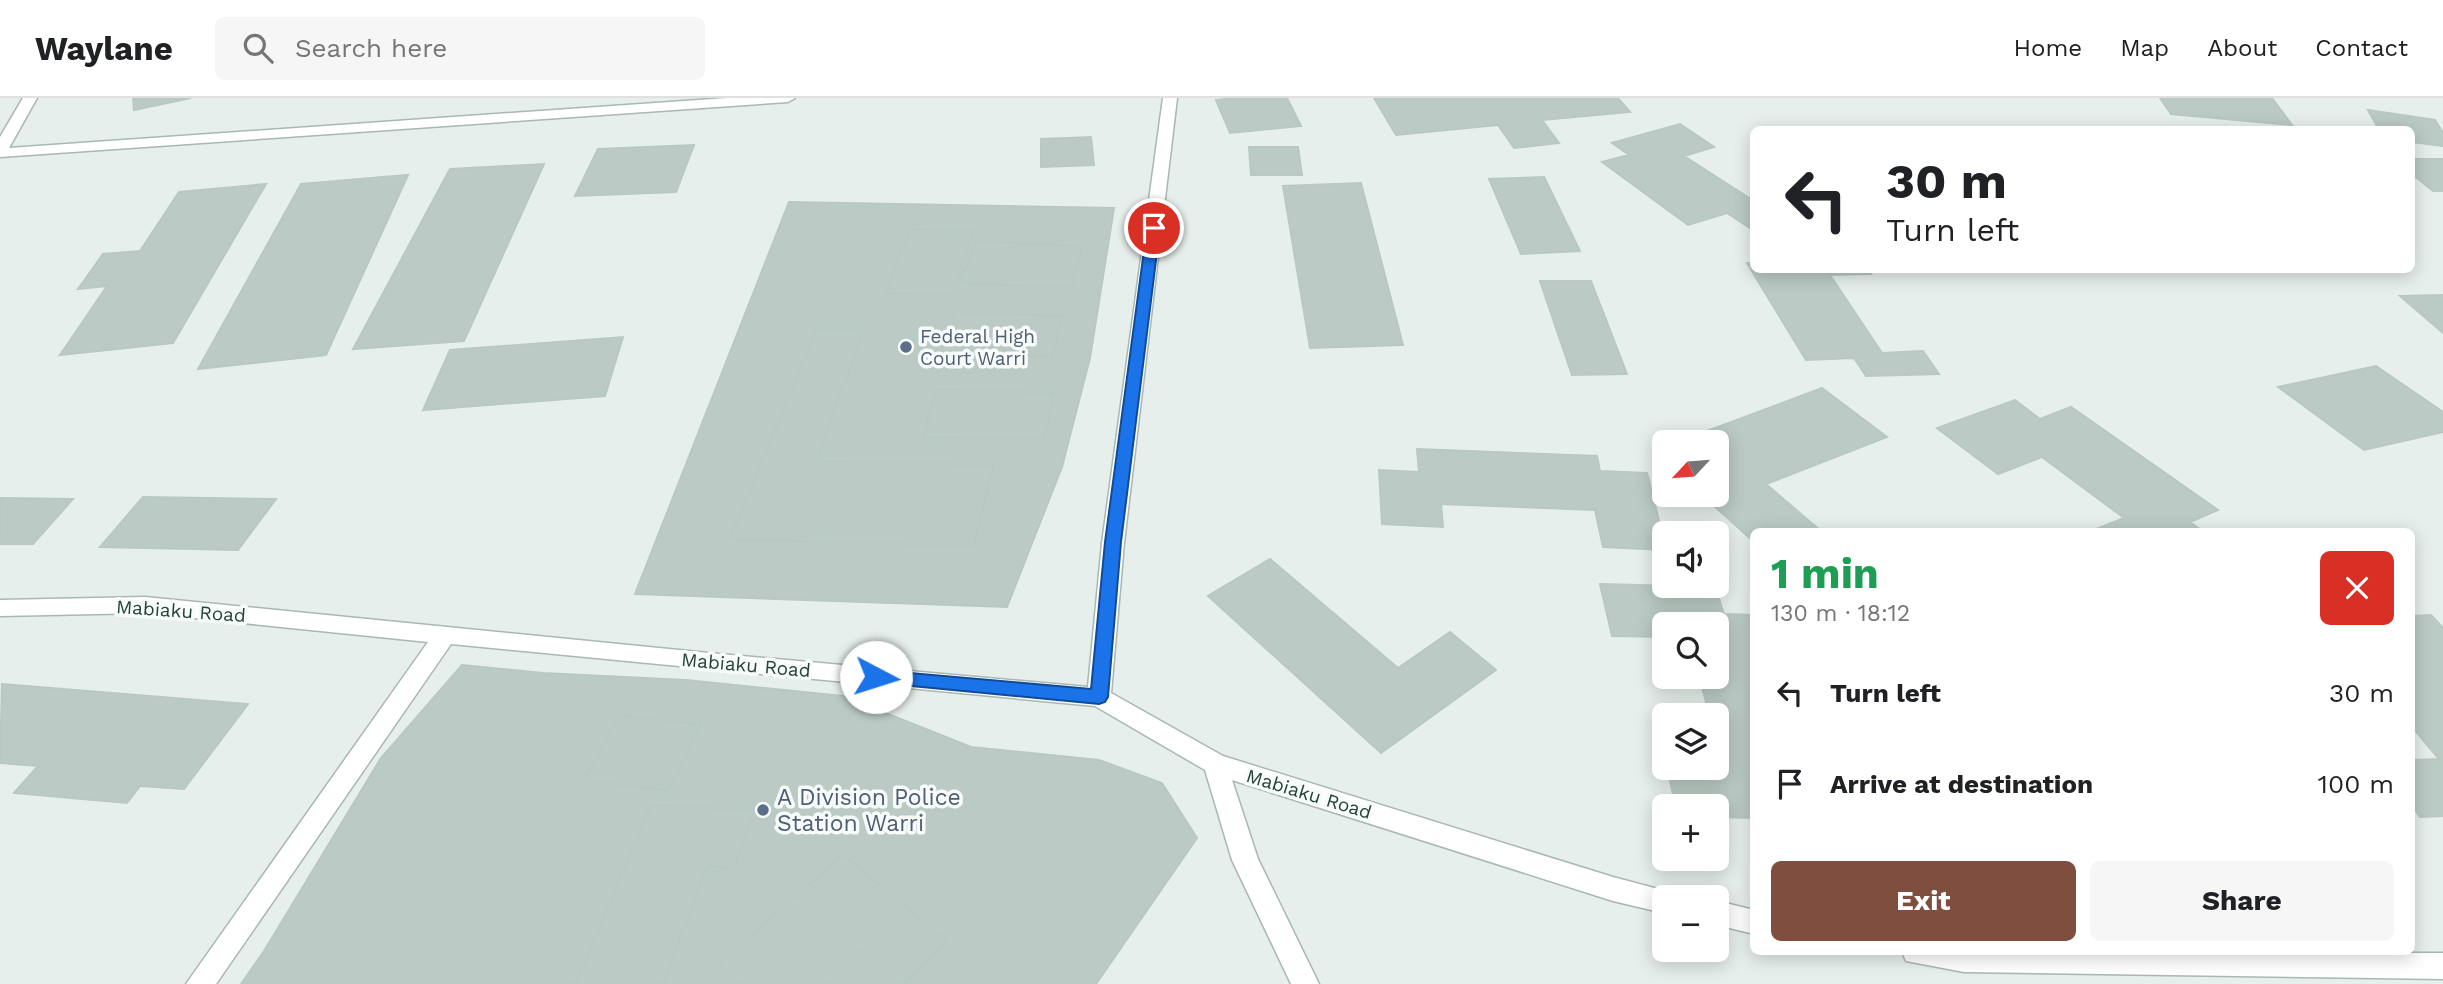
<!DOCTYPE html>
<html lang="en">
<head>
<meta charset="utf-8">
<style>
  body { margin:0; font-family:"Work Sans",sans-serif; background:#f6f6f6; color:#202124; height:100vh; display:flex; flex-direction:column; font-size:26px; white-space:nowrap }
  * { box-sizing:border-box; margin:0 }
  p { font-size:23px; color:#757577 }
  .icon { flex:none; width:38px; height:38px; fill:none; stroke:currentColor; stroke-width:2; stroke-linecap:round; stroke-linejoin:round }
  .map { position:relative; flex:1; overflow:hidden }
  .sheet { position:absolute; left:1750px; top:430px; width:665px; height:427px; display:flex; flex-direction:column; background:#fff; border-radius:10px; box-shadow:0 4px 18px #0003 }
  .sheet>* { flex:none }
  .guide { position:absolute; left:1750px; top:28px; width:665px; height:147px; border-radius:10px; box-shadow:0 4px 18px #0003; background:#fff; color:#202124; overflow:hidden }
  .needle { width:46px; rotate:244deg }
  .buttons { position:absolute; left:1652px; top:332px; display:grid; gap:14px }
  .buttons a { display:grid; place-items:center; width:77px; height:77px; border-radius:10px; background:#fff; box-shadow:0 4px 18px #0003; font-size:35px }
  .pin { position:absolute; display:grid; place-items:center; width:60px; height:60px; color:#fff; margin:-30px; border:4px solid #fff; border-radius:50%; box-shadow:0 2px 7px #0007 }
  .me { position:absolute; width:77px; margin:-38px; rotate:95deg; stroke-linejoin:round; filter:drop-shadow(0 0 5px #0008) }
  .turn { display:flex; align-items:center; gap:24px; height:147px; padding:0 21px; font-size:32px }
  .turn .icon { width:91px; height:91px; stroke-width:2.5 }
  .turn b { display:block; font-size:49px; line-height:60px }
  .round { display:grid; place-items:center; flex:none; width:74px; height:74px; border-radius:10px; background:#f6f6f6 }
  .summary { display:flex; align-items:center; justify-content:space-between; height:119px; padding:0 21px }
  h1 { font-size:42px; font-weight:700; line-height:52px; color:#1e9e55 }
  .primary-button { display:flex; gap:14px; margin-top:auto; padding:14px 21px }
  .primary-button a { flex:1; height:80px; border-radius:10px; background:#7f4e3f; color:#fff; font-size:28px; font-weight:700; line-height:80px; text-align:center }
  .primary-button a+a { background:#f6f6f6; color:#202124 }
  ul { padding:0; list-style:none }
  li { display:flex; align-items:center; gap:21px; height:91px; padding:0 21px }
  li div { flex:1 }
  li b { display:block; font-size:26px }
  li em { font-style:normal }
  header { display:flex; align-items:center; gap:42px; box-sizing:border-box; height:98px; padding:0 35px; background:#fff; border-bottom:2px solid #e0e0e0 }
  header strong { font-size:33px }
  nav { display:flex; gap:38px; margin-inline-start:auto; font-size:24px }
  .search { width:490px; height:63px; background:#f6f6f6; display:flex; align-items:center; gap:18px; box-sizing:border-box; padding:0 24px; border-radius:10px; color:#757577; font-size:26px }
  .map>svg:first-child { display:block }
  .building { fill:#bbcac4; stroke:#b8c9c2; stroke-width:2 }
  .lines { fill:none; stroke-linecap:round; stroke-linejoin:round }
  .minor-casing { stroke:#a8b8b2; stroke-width:3 }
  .minor { fill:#fff; fill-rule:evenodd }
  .route { fill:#1a73e8; stroke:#114b97; stroke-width:2 }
  .service-dot { fill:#5c6f8a; stroke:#f7fbf9; stroke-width:2.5 }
  .labels { text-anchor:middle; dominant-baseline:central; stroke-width:7; stroke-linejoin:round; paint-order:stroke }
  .service-label { font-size:19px; fill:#4e5e75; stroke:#f7fbf9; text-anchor:start }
  .street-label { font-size:19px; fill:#24423a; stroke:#f7fbf9 }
  .near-service-label { font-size:23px; fill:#4e5e75; stroke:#f7fbf9; text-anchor:start }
</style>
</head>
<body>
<header>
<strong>Waylane</strong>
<div class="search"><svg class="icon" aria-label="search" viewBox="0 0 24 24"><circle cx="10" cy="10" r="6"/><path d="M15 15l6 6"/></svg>Search here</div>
<nav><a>Home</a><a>Map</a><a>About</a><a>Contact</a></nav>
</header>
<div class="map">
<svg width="2443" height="886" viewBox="0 0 2443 886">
  <rect width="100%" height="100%" fill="#e6efeb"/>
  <path class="building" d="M133,0H191L134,12Z
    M1235,0H1287L1301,28L1230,35L1216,2Z
    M1374,0H1618L1630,14L1542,22L1559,45L1514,50L1498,27L1396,37Z
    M2160,0H2272L2292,27L2171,16Z
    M2368,12L2435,22L2443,35V48L2412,44V32H2379Z
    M1680,26L1714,49L1684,58L1754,103V133L1727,115L1688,127L1602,64L1629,57L1612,45Z
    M1091,39L1094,67L1041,69V41Z
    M694,47L676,94L575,98L598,51Z
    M1249,49H1298L1302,77H1251Z
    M2412,61H2443V93H2433L2412,76Z
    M544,66L464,243L353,251L450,71Z
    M408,77L326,257L198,271L301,86Z
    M1544,79L1580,153L1521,156L1489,81Z
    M1361,85L1403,247L1310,250L1283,88Z
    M266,86L173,245L60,257L107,188L78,191L103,156L140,153L179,94Z
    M789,104L1114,110L1090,260L1062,369L1007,509L635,496Z
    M910,131L973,133L951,197L885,195Z
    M976,143L1082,148L1071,190L960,185Z
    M1747,165H1754V172H1868L1871,176L1830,177L1882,255L1923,253L1939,276L1866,278L1854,260L1806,262Z
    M1540,183H1591L1627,276L1572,277Z
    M2443,197V235L2400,198Z
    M955,214L1062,218L1052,259L941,255Z
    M817,231L864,232L816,363L993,367L974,448L730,441Z
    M623,239L605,298L423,312L450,252Z
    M2376,268L2443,314V334L2364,352L2278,289Z
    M1822,290L1887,339L1766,386L1822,434H1754V444L1702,397H1717V345H1675Z
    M937,291L1054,295L1044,342L923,339Z
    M2015,302L2040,321L2071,309L2218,412L2190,424L2204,434H2100L2096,431L2124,420L2042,359L1998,376L1937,330Z
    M1417,351L1597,358L1600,373L1647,375L1664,442V452L1603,449L1595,412L1441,406L1443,429L1382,426L1379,372L1419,374Z
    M143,399L276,401L238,452L100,449Z
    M0,400L73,401L33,446H0Z
    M1270,461L1398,570L1450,534L1496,572L1381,655L1208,498Z
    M1600,486L1715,489L1724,516L1754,517V720L1717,719V709H1676L1667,670L1724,669L1717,641V618H1710L1699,579H1717V527H1664V539L1612,538Z
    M2431,517L2443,530V718L2420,719L2412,708V662L2439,661L2412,629V518Z
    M462,567L543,575L686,582L843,598L971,649L1099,662L1162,685L1197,740L1096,886H241L264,853L381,660Z
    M2,586L248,606L184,691L140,688L127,705L14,695L38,668L0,665Z
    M619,618L701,626L669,692L584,683Z
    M651,707L754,712L734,770L707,768L663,886H576Z
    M843,757L947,843L903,886L863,851L826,886H740L719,866Z"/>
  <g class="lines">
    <defs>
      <path id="minor" d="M23,0H37L9,50L727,0H795L788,4L0,59V39Z
        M1163,0H1177L1124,445L1111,595L1223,658L1613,779L1673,795L1676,800H1664V815L1613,803L1232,682L1258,761L1319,886H1291L1232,762L1205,672L1095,608L451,546L216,886H186L428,544L145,515L0,518V502L145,499L709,555L1088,589L1102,445Z
        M1717,803L1754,812V836L1717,827Z
        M1902,854L2443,855V881L1964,874L1906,863Z"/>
    </defs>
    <use href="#minor" class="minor-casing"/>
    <use href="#minor" class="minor"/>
  </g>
  <path class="route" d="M1154,126L1160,130L1121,444L1108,599L1105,604L1099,606L870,584L867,579L870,574L876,572L1091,591L1105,444L1147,130Z"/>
  <g class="service-dot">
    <circle cx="906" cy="249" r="7"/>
    <circle cx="763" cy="712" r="7"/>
  </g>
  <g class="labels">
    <g class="service-label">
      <text x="920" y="238">Federal High<tspan x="920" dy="22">Court Warri</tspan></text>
    </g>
    <g class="street-label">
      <text transform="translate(181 513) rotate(4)">Mabiaku Road</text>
      <text transform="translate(746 567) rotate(5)">Mabiaku Road</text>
      <text transform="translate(1309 696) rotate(17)">Mabiaku Road</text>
    </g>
    <g class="near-service-label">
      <text x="777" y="699">A Division Police<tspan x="777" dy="26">Station Warri</tspan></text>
    </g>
  </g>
</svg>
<div class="buttons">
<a><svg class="needle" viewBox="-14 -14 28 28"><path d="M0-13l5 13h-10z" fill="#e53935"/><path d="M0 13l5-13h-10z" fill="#757577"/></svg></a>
<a><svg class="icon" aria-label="sound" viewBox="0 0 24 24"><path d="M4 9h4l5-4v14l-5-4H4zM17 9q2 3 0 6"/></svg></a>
<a><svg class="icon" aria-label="search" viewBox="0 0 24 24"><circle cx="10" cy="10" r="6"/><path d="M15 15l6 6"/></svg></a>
<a><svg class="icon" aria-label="layers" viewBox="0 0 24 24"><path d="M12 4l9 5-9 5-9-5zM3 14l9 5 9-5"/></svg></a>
<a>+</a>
<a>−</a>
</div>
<div class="pin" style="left:1154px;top:130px;background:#d93025"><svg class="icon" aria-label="arrive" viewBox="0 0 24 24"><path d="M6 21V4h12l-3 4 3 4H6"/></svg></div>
<svg class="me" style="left:876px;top:579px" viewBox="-20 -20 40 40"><circle r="19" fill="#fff"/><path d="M0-13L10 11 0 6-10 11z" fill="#1a73e8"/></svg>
<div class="guide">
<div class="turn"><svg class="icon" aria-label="left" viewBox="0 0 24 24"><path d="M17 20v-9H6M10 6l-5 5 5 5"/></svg><div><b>30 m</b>Turn left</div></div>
</div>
<section class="sheet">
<div class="summary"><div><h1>1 min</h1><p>130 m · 18:12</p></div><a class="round" style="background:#d93025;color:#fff"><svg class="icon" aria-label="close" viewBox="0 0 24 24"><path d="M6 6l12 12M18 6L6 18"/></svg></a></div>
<ul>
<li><svg class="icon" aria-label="left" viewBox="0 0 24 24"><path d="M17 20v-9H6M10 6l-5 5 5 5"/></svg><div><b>Turn left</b></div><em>30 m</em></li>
<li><svg class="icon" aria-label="arrive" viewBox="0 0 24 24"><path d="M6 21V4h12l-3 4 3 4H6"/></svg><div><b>Arrive at destination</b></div><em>100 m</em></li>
</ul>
<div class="primary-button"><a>Exit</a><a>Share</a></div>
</section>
</div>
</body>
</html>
